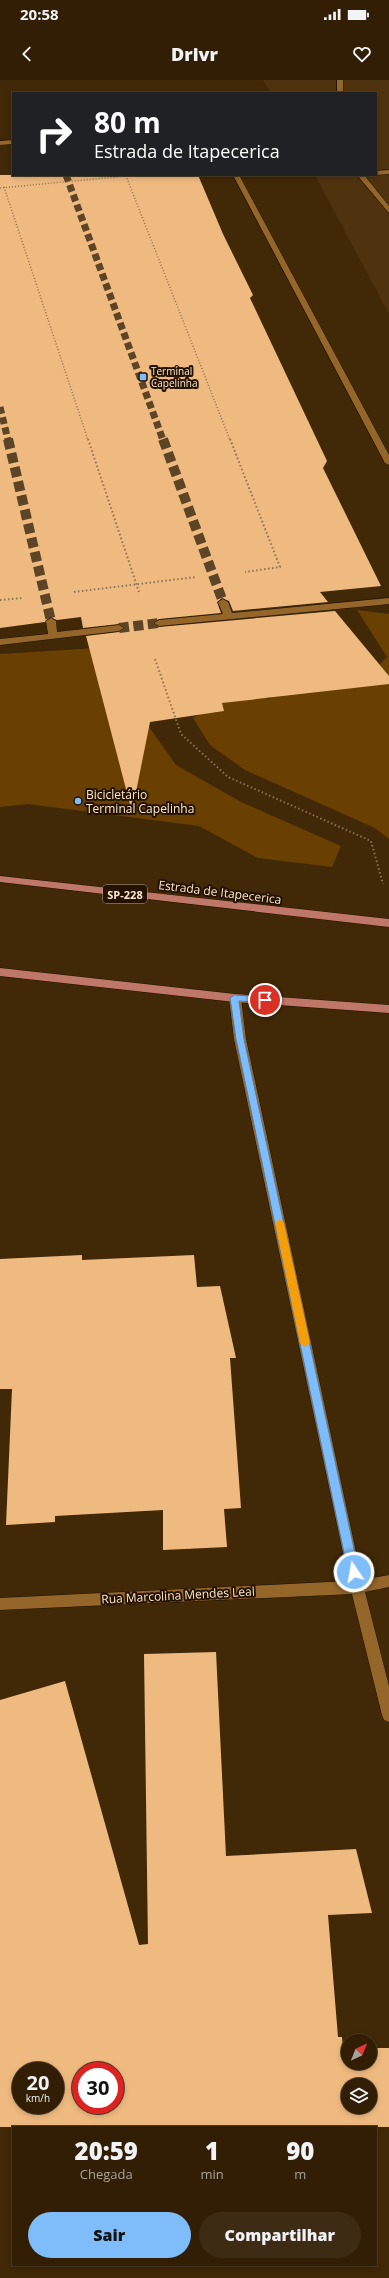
<!DOCTYPE html>
<html lang="pt">
<head>
<meta charset="utf-8">
<style>
  body { margin:0; font-family:"Open Sans",sans-serif; background:#3d2b13; color:#f1f3f6; height:100vh; display:flex; flex-direction:column; font-size:15px; white-space:nowrap }
  * { box-sizing:border-box; margin:0 }
  p { font-size:13px; color:#a8a29a }
  .icon { flex:none; width:22px; height:22px; fill:none; stroke:currentColor; stroke-width:2; stroke-linecap:round; stroke-linejoin:round }
  .map { position:relative; flex:1; overflow:hidden }
  .drawer { position:absolute; left:12px; top:2046px; width:365px; height:140px; display:flex; flex-direction:column; background:#311e05; border-radius:0px; box-shadow:0 2px 6px #0003,0 0 0 1px #4c3c27 }
  .drawer>* { flex:none }
  .guide { position:absolute; left:12px; top:12px; width:365px; height:84px; border-radius:0px; box-shadow:0 2px 6px #0003,0 0 0 1px #4c3c27; background:#202124; color:#fff; overflow:hidden }
  .needle { width:26px; rotate:43deg }
  .controls { position:absolute; left:341px; top:1954px; display:grid; gap:8px }
  .controls a { display:grid; place-items:center; width:36px; height:36px; border-radius:50%; background:#311e05; box-shadow:0 2px 6px #0003,0 0 0 1px #4c3c27; font-size:20px }
  .speed { position:absolute; left:12px; top:1982px; display:flex; gap:8px; font-size:20px; font-weight:700; text-align:center }
  .speed>* { display:grid; place-content:center; width:52px; height:52px; border-radius:50%; background:#311e05; box-shadow:0 2px 6px #0003,0 0 0 1px #4c3c27; line-height:1 }
  .speed small { font-size:10px; font-weight:400 }
  .speed .limit { border:6px solid #d22; background:#fff; color:#111 }
  .pin { position:absolute; display:grid; place-items:center; width:34px; height:34px; color:#fff; margin:-17px; border:2px solid #fff; border-radius:50%; box-shadow:0 1px 4px #0007 }
  .me { position:absolute; width:44px; margin:-22px; rotate:348deg; stroke-linejoin:round; filter:drop-shadow(0 0 3px #0008) }
  .turn { display:flex; align-items:center; gap:14px; height:84px; padding:0 16px; font-size:18px }
  .turn .icon { width:52px; height:52px; stroke-width:2.5 }
  .turn b { display:block; font-size:28px; line-height:34px }
  .eta { display:flex; justify-content:space-evenly; align-items:center; height:68px; text-align:center }
  .eta b { font-size:24px; font-weight:800; line-height:28px }
  .button { display:flex; gap:8px; margin-top:auto; padding:8px 16px }
  .button a { flex:1; height:46px; border-radius:24px; background:#7fbdfa; color:#111; font-size:16px; font-weight:800; line-height:46px; text-align:center }
  .button a+a { background:#3d2b13; color:#f1f3f6 }
  .status { display:flex; justify-content:space-between; align-items:center; height:28px; padding:0 20px; background:#311e05; direction:ltr }
  .status svg { height:11px; fill:currentColor }
  header { display:flex; justify-content:space-between; align-items:center; height:52px; padding:0 16px; background:#311e05; font-size:18px; font-weight:800 }
  .map>svg:first-child { display:block }
  .built { fill:#4f330e }
  .green { fill:#694002 }
  .building { fill:#efba7f; fill-rule:evenodd }
  .lines { fill:none; stroke-linecap:round; stroke-linejoin:round }
  .minor-tunnel-far1 { stroke:#5d4425; stroke-width:7; stroke-dasharray:7 3.5; stroke-linecap:butt }
  .minor-tunnel { stroke:#5d4425; stroke-width:10; stroke-dasharray:10 4.5; stroke-linecap:butt }
  .minor-casing { stroke:#211302; stroke-width:1 }
  .major-casing { stroke:#211302; stroke-width:1 }
  .path-far1 { stroke:#897255; stroke-width:1.5; stroke-dasharray:1 2; stroke-linecap:butt }
  .path { stroke:#897255; stroke-width:2; stroke-dasharray:1.5 2.5; stroke-linecap:butt }
  .minor { fill:#95662a; fill-rule:evenodd }
  .major { fill:#bf7768; fill-rule:evenodd }
  .route { fill:#7fbdfa; stroke:#537ba2 }
  .slow { fill:#f59e0b }
  .poi-dot { fill:#7fbdfa; stroke:#241100; stroke-width:1.5 }
  .labels { text-anchor:middle; dominant-baseline:central; stroke-width:4; stroke-linejoin:round; paint-order:stroke }
  .far-poi-label { font-size:10px; fill:#fbe6cf; stroke:#241100; text-anchor:start }
  .shield { fill:#241100; stroke:#baa691; stroke-width:1 }
  .shield-label { font-size:11px; font-weight:bold; fill:#fbe6cf }
  .poi-label { font-size:12px; fill:#fbe6cf; stroke:#241100; text-anchor:start }
  .street-label { font-size:12px; fill:#fbe6cf; stroke:#241100 }
</style>
</head>
<body>
<div class="status"><b>20:58</b><svg viewBox="0 0 49 12"><path d="M0 12V9h3v3zM5 12V6h3v6zM10 12V3h3v9zM15 12V0h3v12zM26 1h20v11H26zM47 4h2v5h-2z"/></svg></div>
<header><svg class="icon" aria-label="back" viewBox="0 0 24 24"><path d="M15 5l-7 7 7 7"/></svg>Drivr<svg class="icon" aria-label="heart" viewBox="0 0 24 24"><path d="M12 20l-8-8c-3-5 5-10 8-4 3-6 11-1 8 4z"/></svg></header>
<div class="map">
<svg width="389" height="2198" viewBox="0 0 389 2198">
  <rect width="100%" height="100%" fill="#412807"/>
  <path class="built" d="M263,0H389V234L315,95H376V13H271Z"/>
  <path class="green" d="M357,530L389,534V759L375,748L245,690L210,665L193,638L248,608L269,619L288,602L371,593L387,577Z
    M128,566L144,640L176,685L241,722L341,766L332,787L258,778L199,746L28,724L0,727V574Z"/>
  <path class="building" d="M0,95H198L223,154L253,215L250,218L327,381L323,388L381,506L320,512L328,522L233,531L229,521L222,518L217,522L221,533L159,539L153,542V544L159,547L335,531L389,596V604L222,623L224,631L150,642L132,732L86,556L119,552L125,547L119,544L83,548L81,537L57,540L50,537L45,542L0,548Z
    M82,1175V1180L194,1175L197,1207L220,1206L236,1278H230L241,1428L224,1429L227,1467L163,1470V1430L55,1436V1442L6,1445L12,1309H0V1179Z
    M216,1572L226,1776L356,1769L372,1833L328,1835L338,1957H342L343,1969H348V1983H370V1968H389V2047H0V1620L65,1601L139,1865L148,1864L144,1574ZM21,1991H55V2025H21ZM81,1991H115V2025H81ZM348,2005H370V2027H348Z"/>
  <g class="lines">
    <path class="minor-tunnel-far1" d="M66,95L163,360
      M0,327L8,360"/>
    <path class="minor-tunnel" d="M8,359L51,541
      M163,359L223,522
      M119,548L159,543"/>
    <defs>
      <path id="minor" d="M337,0H343V13H337Z
        M13,60V64L0,65V61Z
        M389,90V94L376,95V91Z
        M233,95H239L389,375V385L385,383Z
        M357,95H364L389,126V133Z
        M389,518V524L159,546L154,543L159,540L223,534L218,522L223,519L228,522L232,533Z
        M51,538L56,541L57,552L119,545L124,548L119,551L0,565V559L48,554L46,541Z
        M235,914L241,918L246,959L362,1500L389,1495V1507L365,1512L389,1606V1642L384,1640L382,1635L352,1514L0,1530V1518L349,1501L234,959L229,918Z"/>
      <path id="major" d="M0,796L389,839V847L0,802Z
        M0,888L235,914L389,925V933L235,922L0,896Z"/>
    </defs>
    <use href="#minor" class="minor-casing"/>
    <use href="#major" class="major-casing"/>
    <path class="path-far1" d="M4,107L88,360
      M0,108L126,96L230,360"/>
    <path class="path" d="M88,359L139,512
      M230,359L280,487L245,492
      M74,512L196,497
      M0,520L23,518
      M155,579L181,654L228,697L371,761L383,804"/>
    <use href="#minor" class="minor"/>
    <use href="#major" class="major"/>
  </g>
  <path class="route" d="M234,915L265,917L270,920L265,923L239,921L244,959L359,1492L354,1496L348,1492L236,959L230,918Z"/>
  <path class="slow" d="M279,1139L284,1143L310,1263L305,1267L300,1263L275,1143Z"/>
  <g class="poi-dot">
    <rect x="139" y="293" width="8" height="8" rx="2"/>
    <circle cx="78" cy="721" r="4"/>
  </g>
  <g class="labels">
    <g class="far-poi-label">
      <text x="151" y="291">Terminal<tspan x="151" dy="12">Capelinha</tspan></text>
    </g>
    <rect class="shield" x="103" y="805" width="44" height="18" rx="3"/>
    <g class="shield-label">
      <text x="125" y="814">SP-228</text>
    </g>
    <g class="poi-label">
      <text x="86" y="714">Bicicletário<tspan x="86" dy="14">Terminal Capelinha</tspan></text>
    </g>
    <g class="street-label">
      <text transform="translate(220 812) rotate(7)">Estrada de Itapecerica</text>
      <text transform="translate(178 1515) rotate(-3)">Rua Marcolina Mendes Leal</text>
    </g>
  </g>
</svg>
<div class="controls">
<a><svg class="needle" viewBox="-14 -14 28 28"><path d="M0-13l5 13h-10z" fill="#e53935"/><path d="M0 13l5-13h-10z" fill="#a8a29a"/></svg></a>
<a><svg class="icon" aria-label="layers" viewBox="0 0 24 24"><path d="M12 4l9 5-9 5-9-5zM3 14l9 5 9-5"/></svg></a>
</div>
<div class="speed"><div>20<small>km/h</small></div><div class="limit">30</div></div>
<div class="pin" style="left:265px;top:920px;background:#d93025"><svg class="icon" aria-label="arrive" viewBox="0 0 24 24"><path d="M6 21V4h12l-3 4 3 4H6"/></svg></div>
<svg class="me" style="left:354px;top:1492px" viewBox="-20 -20 40 40"><circle r="17" fill="#7fbdfa" stroke="#fff" stroke-width="3"/><path d="M0-11L8 9 0 5-8 9z" fill="#fff"/></svg>
<div class="guide">
<div class="turn"><svg class="icon" aria-label="right" viewBox="0 0 24 24"><path d="M7 20v-9h11M14 6l5 5-5 5"/></svg><div><b>80 m</b>Estrada de Itapecerica</div></div>
</div>
<section class="drawer">
<div class="eta">
<div><b>20:59</b><p>Chegada</p></div>
<div><b>1</b><p>min</p></div>
<div><b>90</b><p>m</p></div>
</div>
<div class="button"><a>Sair</a><a>Compartilhar</a></div>
</section>
</div>
</body>
</html>
